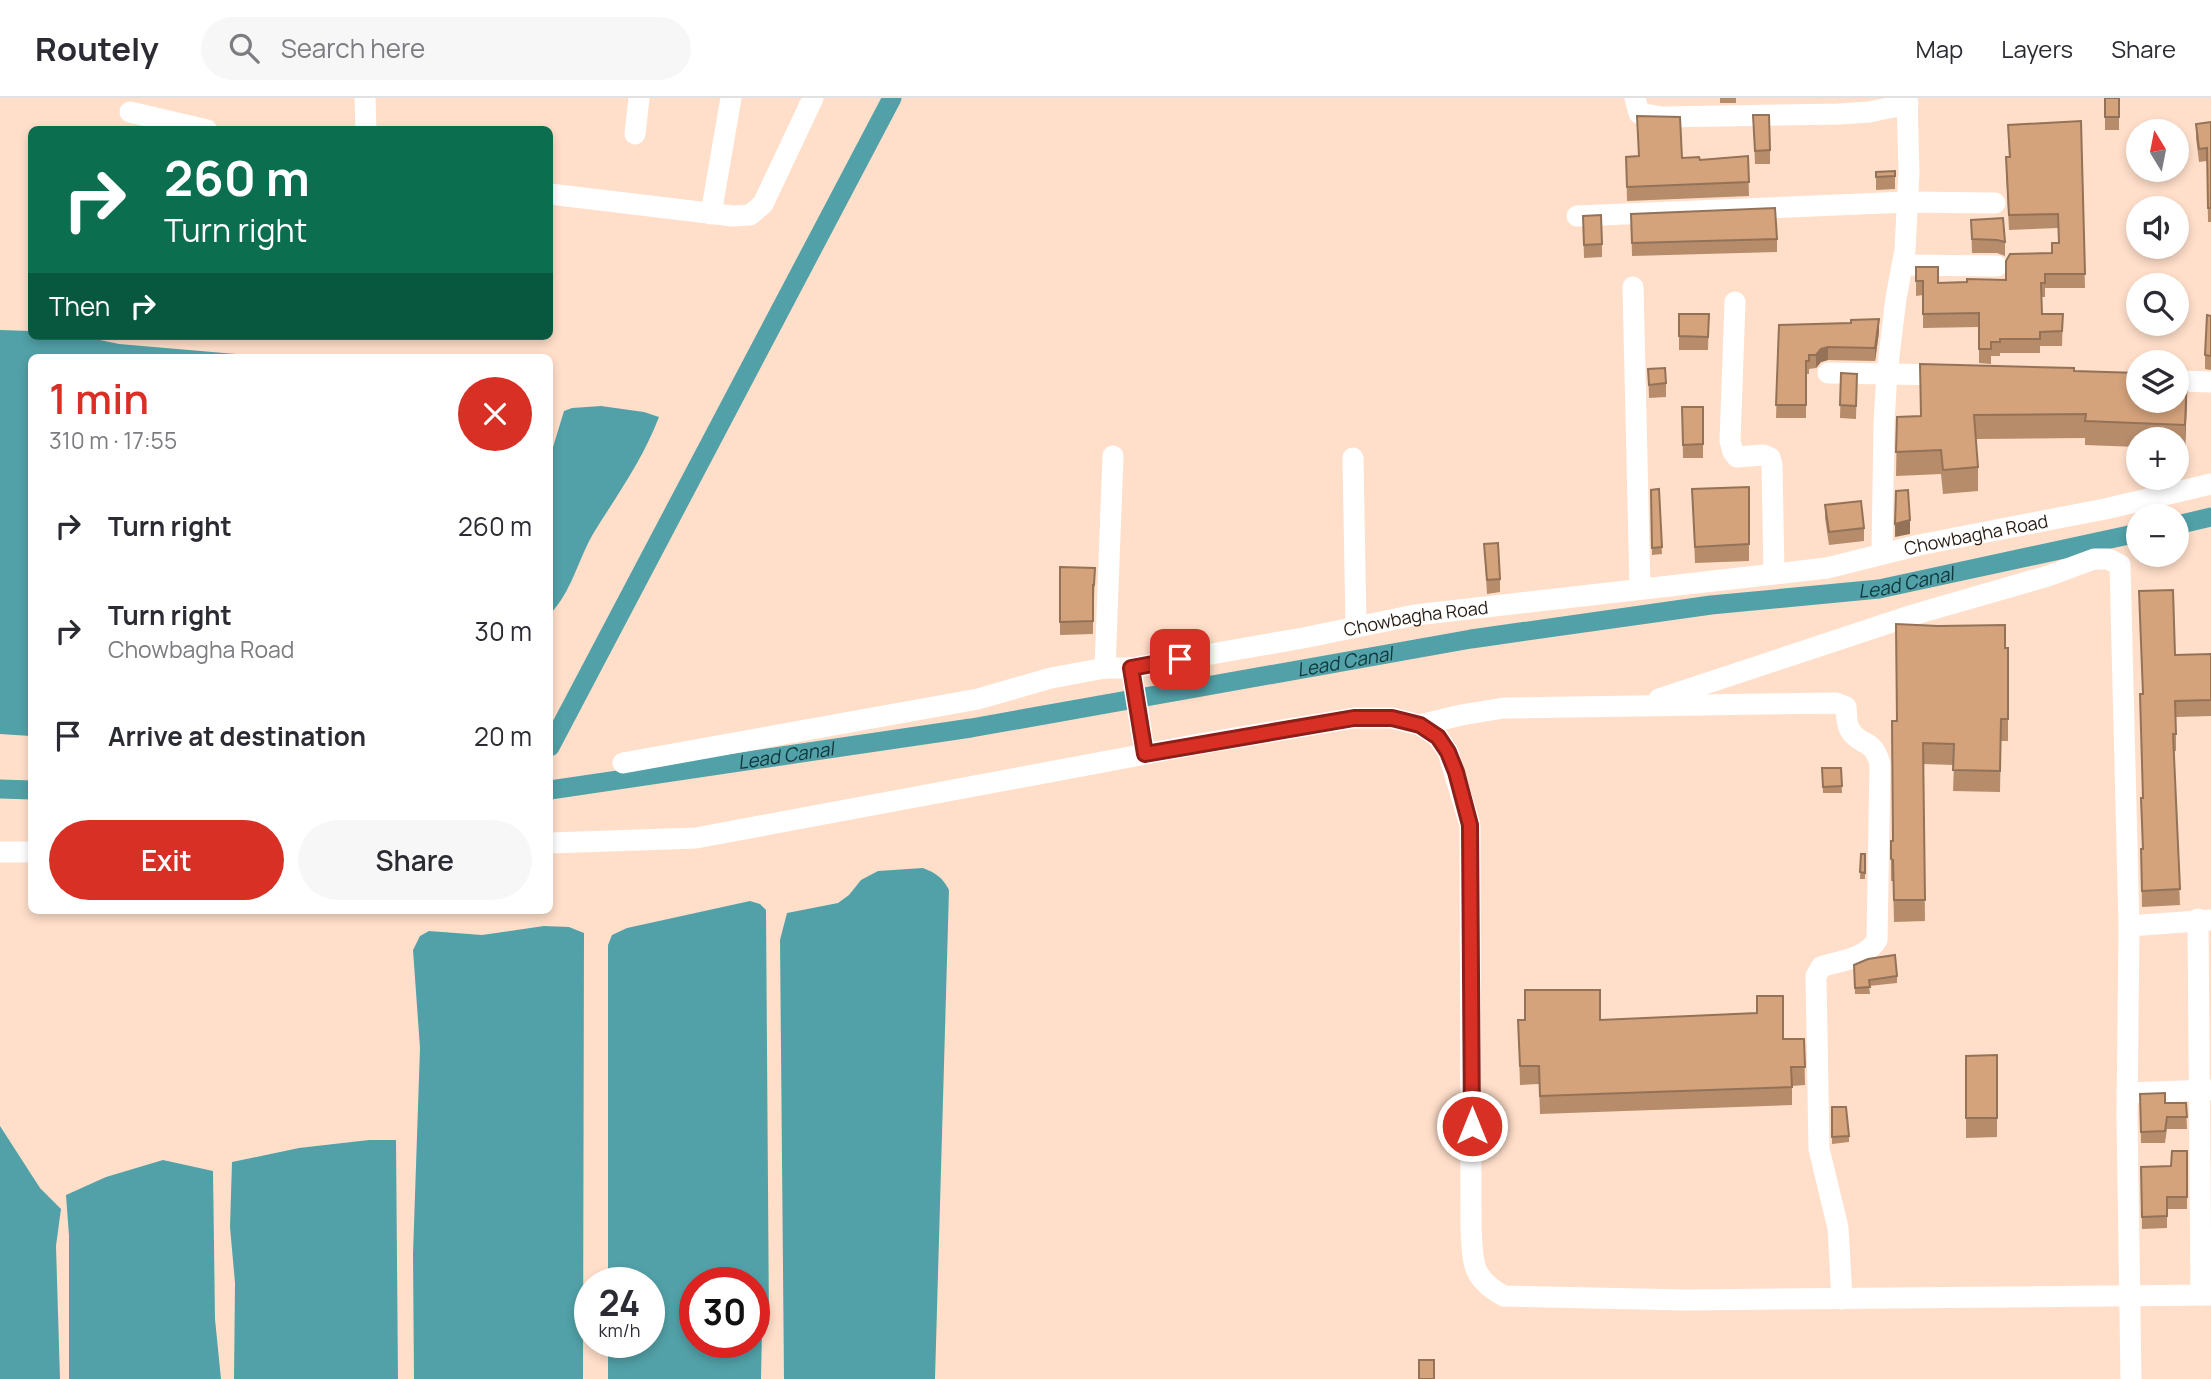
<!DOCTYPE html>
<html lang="en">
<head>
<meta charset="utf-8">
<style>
  body { margin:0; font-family:Manrope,sans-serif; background:#f7f7f7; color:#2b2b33; height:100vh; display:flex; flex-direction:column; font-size:26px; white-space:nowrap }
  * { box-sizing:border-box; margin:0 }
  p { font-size:23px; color:#7c7c81 }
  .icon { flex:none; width:38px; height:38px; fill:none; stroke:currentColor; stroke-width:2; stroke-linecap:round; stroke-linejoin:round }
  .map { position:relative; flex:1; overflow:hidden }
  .side { position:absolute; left:28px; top:256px; width:525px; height:560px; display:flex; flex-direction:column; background:#fff; border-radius:10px; box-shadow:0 4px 10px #0003 }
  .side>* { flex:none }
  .guide { position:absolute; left:28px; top:28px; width:525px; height:214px; border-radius:10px; box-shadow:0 4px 10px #0003; background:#0b6e4f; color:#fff; overflow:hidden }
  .needle { width:46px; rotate:350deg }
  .buttons { position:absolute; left:2126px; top:21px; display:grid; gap:14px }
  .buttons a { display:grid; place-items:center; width:63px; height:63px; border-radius:50%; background:#fff; box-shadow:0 4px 10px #0003; font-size:35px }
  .speed { position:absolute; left:574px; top:1169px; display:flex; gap:14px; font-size:35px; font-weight:700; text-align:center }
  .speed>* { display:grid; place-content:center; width:91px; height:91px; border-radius:50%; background:#fff; box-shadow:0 4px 10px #0003; line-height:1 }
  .speed small { font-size:18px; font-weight:400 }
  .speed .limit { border:10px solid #d22; background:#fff; color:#111 }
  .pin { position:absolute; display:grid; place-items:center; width:60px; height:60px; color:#fff; margin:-30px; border-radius:14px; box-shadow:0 4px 10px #0006 }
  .me { position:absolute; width:77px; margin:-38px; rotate:0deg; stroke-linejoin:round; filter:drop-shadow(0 0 5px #0008) }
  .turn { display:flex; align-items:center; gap:24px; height:147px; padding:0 21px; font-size:32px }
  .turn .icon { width:91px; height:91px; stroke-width:2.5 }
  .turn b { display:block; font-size:49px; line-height:60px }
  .then { display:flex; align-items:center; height:66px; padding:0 21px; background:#0003; gap:14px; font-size:26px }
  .round { display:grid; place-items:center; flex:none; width:74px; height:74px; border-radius:37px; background:#f7f7f7 }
  .headline { display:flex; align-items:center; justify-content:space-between; height:119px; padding:0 21px }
  h1 { font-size:42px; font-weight:600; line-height:52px; color:#d93025 }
  .button { display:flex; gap:14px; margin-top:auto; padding:14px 21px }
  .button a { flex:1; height:80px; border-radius:42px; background:#d93025; color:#fff; font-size:28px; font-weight:600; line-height:80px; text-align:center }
  .button a+a { background:#f7f7f7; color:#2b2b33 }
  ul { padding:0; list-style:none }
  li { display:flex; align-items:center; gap:21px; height:105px; padding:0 21px }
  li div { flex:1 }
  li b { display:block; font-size:26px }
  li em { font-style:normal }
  header { display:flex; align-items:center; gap:42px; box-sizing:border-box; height:98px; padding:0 35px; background:#fff; border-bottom:2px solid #e1e1e2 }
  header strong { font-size:33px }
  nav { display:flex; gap:38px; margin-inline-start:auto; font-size:24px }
  .search { width:490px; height:63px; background:#f7f7f7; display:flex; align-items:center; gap:18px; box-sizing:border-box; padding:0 24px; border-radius:38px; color:#7c7c81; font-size:26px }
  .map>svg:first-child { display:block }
  .water { fill:#52a1a8; fill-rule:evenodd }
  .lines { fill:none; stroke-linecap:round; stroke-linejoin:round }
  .canal { stroke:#52a1a8; stroke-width:19 }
  .street { stroke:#fff; stroke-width:21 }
  .wall { fill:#b68c6b }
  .shaded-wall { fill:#947257 }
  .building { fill:#d4a37c; stroke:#947257; stroke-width:2 }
  .route-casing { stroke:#8d1f18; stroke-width:18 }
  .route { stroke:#d93025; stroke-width:12 }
  .labels { text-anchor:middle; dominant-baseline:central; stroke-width:7; stroke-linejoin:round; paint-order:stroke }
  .street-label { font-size:18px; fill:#281d15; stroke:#fff }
  .water-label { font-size:19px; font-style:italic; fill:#0f363a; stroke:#fff }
</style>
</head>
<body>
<header>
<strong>Routely</strong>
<div class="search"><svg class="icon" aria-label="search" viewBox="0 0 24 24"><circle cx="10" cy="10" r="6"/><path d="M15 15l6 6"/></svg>Search here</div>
<nav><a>Map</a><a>Layers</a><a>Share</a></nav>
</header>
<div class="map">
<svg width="2211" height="1281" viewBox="0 0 2211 1281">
  <rect width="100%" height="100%" fill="#ffdfca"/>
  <path class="water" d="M0,232L31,233L32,238H81L119,246L269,259H32L31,638L0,636Z
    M601,308L644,314L659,319C642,363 617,397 593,436C578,462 571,495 550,516V359L564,313L572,310Z
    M923,770C936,775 943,780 949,792L935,1281H784L780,842L787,815L838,805L849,797L861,782L878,773Z
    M750,803L760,806L766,812L769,1226L762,1232L761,1281H608V1244H649V1185H608V847L612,837L627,830ZM695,1185H754V1244H695Z
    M544,828L569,829L584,835L583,1281H414L413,1156L420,950L413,852L420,838L429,833L482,837Z
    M0,1028L40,1090L61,1111L56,1148L60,1281H0Z
    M369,1042H396L398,1281H234L235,1185L230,1129L232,1064L299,1050Z
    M163,1062L213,1073L215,1221L221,1281H69V1138L66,1097L106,1079Z"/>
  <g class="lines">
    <g class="canal">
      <path d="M2177,427L2211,419"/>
      <path d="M550,649L892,0"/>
      <path d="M0,691L32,692"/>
      <path id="s1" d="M550,692L971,630L1471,541L1711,507L1879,491L2138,435"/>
    </g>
    <g class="street">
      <path d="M365,0L366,32"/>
      <path d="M1635,0L1639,15L1661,19L1839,16L1869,14L1908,6"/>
      <path d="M130,14L207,32"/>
      <path d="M635,36L639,0"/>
      <path d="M550,96L733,118L750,117L763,106L813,0"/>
      <path d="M711,116L731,0"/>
      <path d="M1577,118L1907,104L1995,105"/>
      <path d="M1902,167L1997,168"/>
      <path d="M1633,189L1640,490"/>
      <path d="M1735,204L1730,343L1733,354L1737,359L1763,357L1770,360L1772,367L1774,475"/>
      <path d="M1828,275L1947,277"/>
      <path d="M2177,283L2211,284"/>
      <path d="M1353,360L1356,529"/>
      <path d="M1882,456L1884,324L1887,275L1896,200L1905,152L1909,74L1907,0"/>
      <path d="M1105,570L1113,358"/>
      <path d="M1131,570L1145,656"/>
      <path d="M1659,601L1916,516L2048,478L2094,461H2108L2120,467L2129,828"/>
      <path d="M1420,627L1461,617L1504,610L1836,605L1846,609C1847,617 1846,625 1850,632C1860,649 1873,639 1880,666L1877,842C1865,861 1842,862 1821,869L1816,878L1819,1051L1838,1130L1842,1201"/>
      <path id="s2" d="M623,665L978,601L1051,580L1105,570H1131L1303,540L1415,517L1827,470L1919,447L2105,411L2211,386"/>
      <path d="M550,745L696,740L1199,646L1354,620H1392L1420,627L1438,639L1448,654L1470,727L1471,1129C1473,1163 1470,1180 1504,1198L1686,1202L2211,1197"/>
      <path d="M0,754H32"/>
      <path d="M2198,821L2201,1197"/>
      <path d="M2127,995L2209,992"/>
      <path d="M2131,1281L2127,1019L2129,828L2211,822"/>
    </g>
  </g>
  <path class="wall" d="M1720,0H1736V5H1720Z
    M2105,0H2119V32H2105Z
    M1753,17L1770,52V66H1755Z
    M1637,18L1682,60L1700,62L1748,58L1749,98L1627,103L1626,59L1639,58Z
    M2081,23L2085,190H2045V199H2042V216H2063L2062,248H2040V255H2000V258H1991V266L1979,265V229L1923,230V197L1916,198V169L1938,185L2006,182L2052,155L2058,145V130L2009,132L2006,73V59H2009L2008,27Z
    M2211,24V124H2208L2207,63L2199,64L2196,40V26Z
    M1895,73V91L1876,92V74Z
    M1631,116L1777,141V154L1632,158Z
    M1583,118L1602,146V159L1584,160Z
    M1971,122L2005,144V158L1997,155H1972Z
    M1679,216H1709L1708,252H1679Z
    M2211,218V272L2205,271V257Z
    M1779,227L1879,234L1875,263L1828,262L1821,264L1816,270L1809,271V276H1806V320H1776Z
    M1648,271L1666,285V299L1649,300Z
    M2074,273L2187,301L2185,351H2177V341H2138V349L2085,347V340L1976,341L1978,369V393L1943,396L1941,376L1896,378L1897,319L1921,318Z
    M1841,275L1857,276L1856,321L1840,320Z
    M1682,309H1703V360H1683Z
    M1749,389V463L1695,465L1692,391Z
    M1659,391L1662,456L1652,457L1651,392Z
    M1825,407L1864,430V443L1829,447L1825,420Z
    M1484,446L1500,481V494L1487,496Z
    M1060,469L1095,470L1094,501H1093V536L1060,537Z
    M2005,550H2008V643H2001L2000,694L1953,693L1954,667L1923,666L1925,823L1894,824L1893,783H1891V743H1893L1897,623Z
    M2211,556V618L2176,619V653H2174L2180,807L2142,809L2141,751H2143L2141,700H2143L2140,596H2142L2175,557Z
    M1822,670H1841L1842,695H1823Z
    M1861,756H1865V781H1860Z
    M1854,867L1897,878V885L1869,888L1870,896H1855Z
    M1518,922H1600L1783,941H1804L1805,987L1792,988V1007L1540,1016L1539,986L1520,987Z
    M1997,957V1039L1966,1040V958Z
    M2140,996L2165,1005H2186L2187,1031H2167L2165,1045H2141Z
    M1832,1009L1849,1038V1044L1832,1046Z
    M2187,1053V1111H2167V1130L2142,1131L2141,1069L2171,1068Z"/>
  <path class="shaded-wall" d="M1879,221V234L1875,263V250Z
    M1828,249V262L1821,264L1816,270V257L1821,251Z
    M2187,277V301L2185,351V327Z
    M1910,422V436L1895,439V426Z"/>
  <path class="building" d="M2105,0H2119V19H2105Z
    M1753,17H1769L1770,52L1755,53Z
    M1637,18L1680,19L1682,60L1699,59L1700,62L1748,58L1749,84L1627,89L1626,59L1639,58Z
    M2081,23L2085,176H2045V185H2041L2042,216H2063L2062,233L2040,234V241H2000V244H1991V251H1979V215L1923,216V183H1916V169H1938V185L1967,184V181L2006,182V163L2010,156L2052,155V145H2059L2058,116L2009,117L2006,59H2010L2008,27Z
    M2211,24V110H2208L2207,50L2199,51L2196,26Z
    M1895,73V78L1876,79V74Z
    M1775,110L1777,141L1632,145L1631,116Z
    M1601,117L1602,146L1584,147L1583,118Z
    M2003,120L2005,144L1997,142L1972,141L1971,122Z
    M1679,216H1709L1708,239L1679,238Z
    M2207,217L2211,218V258L2205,257Z
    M1879,221L1875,250L1828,249L1821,251L1816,257H1809V263H1806V307H1776L1779,227L1851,225V222Z
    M1920,266L2074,270V273L2138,275V303H2177V277H2187L2185,327L2085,323L2086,316L1974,317L1978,369L1943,372L1941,352L1896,354L1897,319L1921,318Z
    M1665,270L1666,285L1649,287L1648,271Z
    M1841,275L1857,276L1856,308L1840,307Z
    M1682,309H1703V346L1683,347Z
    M1749,389V446L1695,449L1692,391Z
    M1659,391L1662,449L1652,450L1651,392Z
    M1908,392L1910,422L1895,426L1896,393Z
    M1861,403L1864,430L1829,434L1825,407Z
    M1498,445L1500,481L1487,482L1484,446Z
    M1060,469L1095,470L1094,487H1093V523L1060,524Z
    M2173,492L2175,557L2211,556V602L2175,603L2176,636H2173L2180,791L2142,793L2141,751H2143L2141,700H2143L2140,596H2143L2139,493Z
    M1896,526L1938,528L2005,527V550H2008V621H2001L2000,673L1953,672L1954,646L1923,645L1925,802H1894L1893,762L1891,761V743H1893L1892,623H1897Z
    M1822,670H1841L1842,688L1823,689Z
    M1861,756H1865V775L1860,774Z
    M1895,857L1897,878L1869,882L1870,889L1855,890L1854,867L1868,861Z
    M1525,892H1600V922L1757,915V898H1783V941H1804L1805,969H1791L1792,989L1540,998L1539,968H1520L1518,922H1525Z
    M1997,957V1020H1966V958Z
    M2165,995V1005H2186L2187,1019H2167L2165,1033L2141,1034L2140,996Z
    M1832,1009H1846L1849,1038L1832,1039Z
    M2172,1053H2187V1099H2167V1118L2142,1119L2141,1069L2171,1068Z
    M1419,1262H1434V1281H1419Z"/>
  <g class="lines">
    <defs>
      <path id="route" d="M1180,561L1131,570L1145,656L1354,620H1392L1420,627L1438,639L1448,654L1456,674L1470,727L1472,1028"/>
    </defs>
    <use href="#route" class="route-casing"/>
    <use href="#route" class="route"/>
  </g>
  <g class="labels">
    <g class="street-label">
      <text stroke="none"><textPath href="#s2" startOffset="1374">Chowbagha Road</textPath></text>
      <text stroke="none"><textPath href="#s2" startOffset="807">Chowbagha Road</textPath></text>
    </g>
    <g class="water-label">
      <text stroke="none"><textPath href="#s1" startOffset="1372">Lead Canal</textPath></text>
      <text stroke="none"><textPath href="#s1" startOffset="805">Lead Canal</textPath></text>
      <text stroke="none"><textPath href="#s1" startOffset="238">Lead Canal</textPath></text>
    </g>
  </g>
</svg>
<div class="buttons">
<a><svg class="needle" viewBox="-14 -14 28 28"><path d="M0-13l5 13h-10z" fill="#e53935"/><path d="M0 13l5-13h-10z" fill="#7c7c81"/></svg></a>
<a><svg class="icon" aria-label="sound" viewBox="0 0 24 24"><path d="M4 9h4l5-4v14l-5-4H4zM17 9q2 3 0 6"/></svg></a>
<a><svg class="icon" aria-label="search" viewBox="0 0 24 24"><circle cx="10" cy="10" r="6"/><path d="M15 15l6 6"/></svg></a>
<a><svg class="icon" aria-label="layers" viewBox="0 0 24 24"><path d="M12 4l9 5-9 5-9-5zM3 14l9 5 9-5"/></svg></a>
<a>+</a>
<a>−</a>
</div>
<div class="speed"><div>24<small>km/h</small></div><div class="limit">30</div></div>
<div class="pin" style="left:1180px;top:561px;background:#d93025"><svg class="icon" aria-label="arrive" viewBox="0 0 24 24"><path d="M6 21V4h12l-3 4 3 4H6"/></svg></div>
<svg class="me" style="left:1472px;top:1028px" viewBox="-20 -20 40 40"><circle r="17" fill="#d93025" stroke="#fff" stroke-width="3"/><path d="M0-11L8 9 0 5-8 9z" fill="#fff"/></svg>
<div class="guide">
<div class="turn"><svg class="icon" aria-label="right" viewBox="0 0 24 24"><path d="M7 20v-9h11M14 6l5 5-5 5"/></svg><div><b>260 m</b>Turn right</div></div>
<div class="then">Then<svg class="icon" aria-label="right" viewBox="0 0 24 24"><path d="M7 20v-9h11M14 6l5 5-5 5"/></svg></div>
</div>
<section class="side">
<div class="headline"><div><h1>1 min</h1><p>310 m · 17:55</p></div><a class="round" style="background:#d93025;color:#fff"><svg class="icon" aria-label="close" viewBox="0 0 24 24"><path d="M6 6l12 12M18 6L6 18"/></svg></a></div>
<ul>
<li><svg class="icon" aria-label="right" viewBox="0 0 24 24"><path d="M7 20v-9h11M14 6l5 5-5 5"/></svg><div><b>Turn right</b></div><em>260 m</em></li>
<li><svg class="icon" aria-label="right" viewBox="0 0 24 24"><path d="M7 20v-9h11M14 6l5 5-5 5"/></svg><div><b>Turn right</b><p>Chowbagha Road</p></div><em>30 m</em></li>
<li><svg class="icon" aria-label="arrive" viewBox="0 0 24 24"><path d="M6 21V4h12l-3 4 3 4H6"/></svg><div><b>Arrive at destination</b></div><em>20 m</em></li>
</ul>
<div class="button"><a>Exit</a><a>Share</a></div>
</section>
</div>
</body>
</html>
